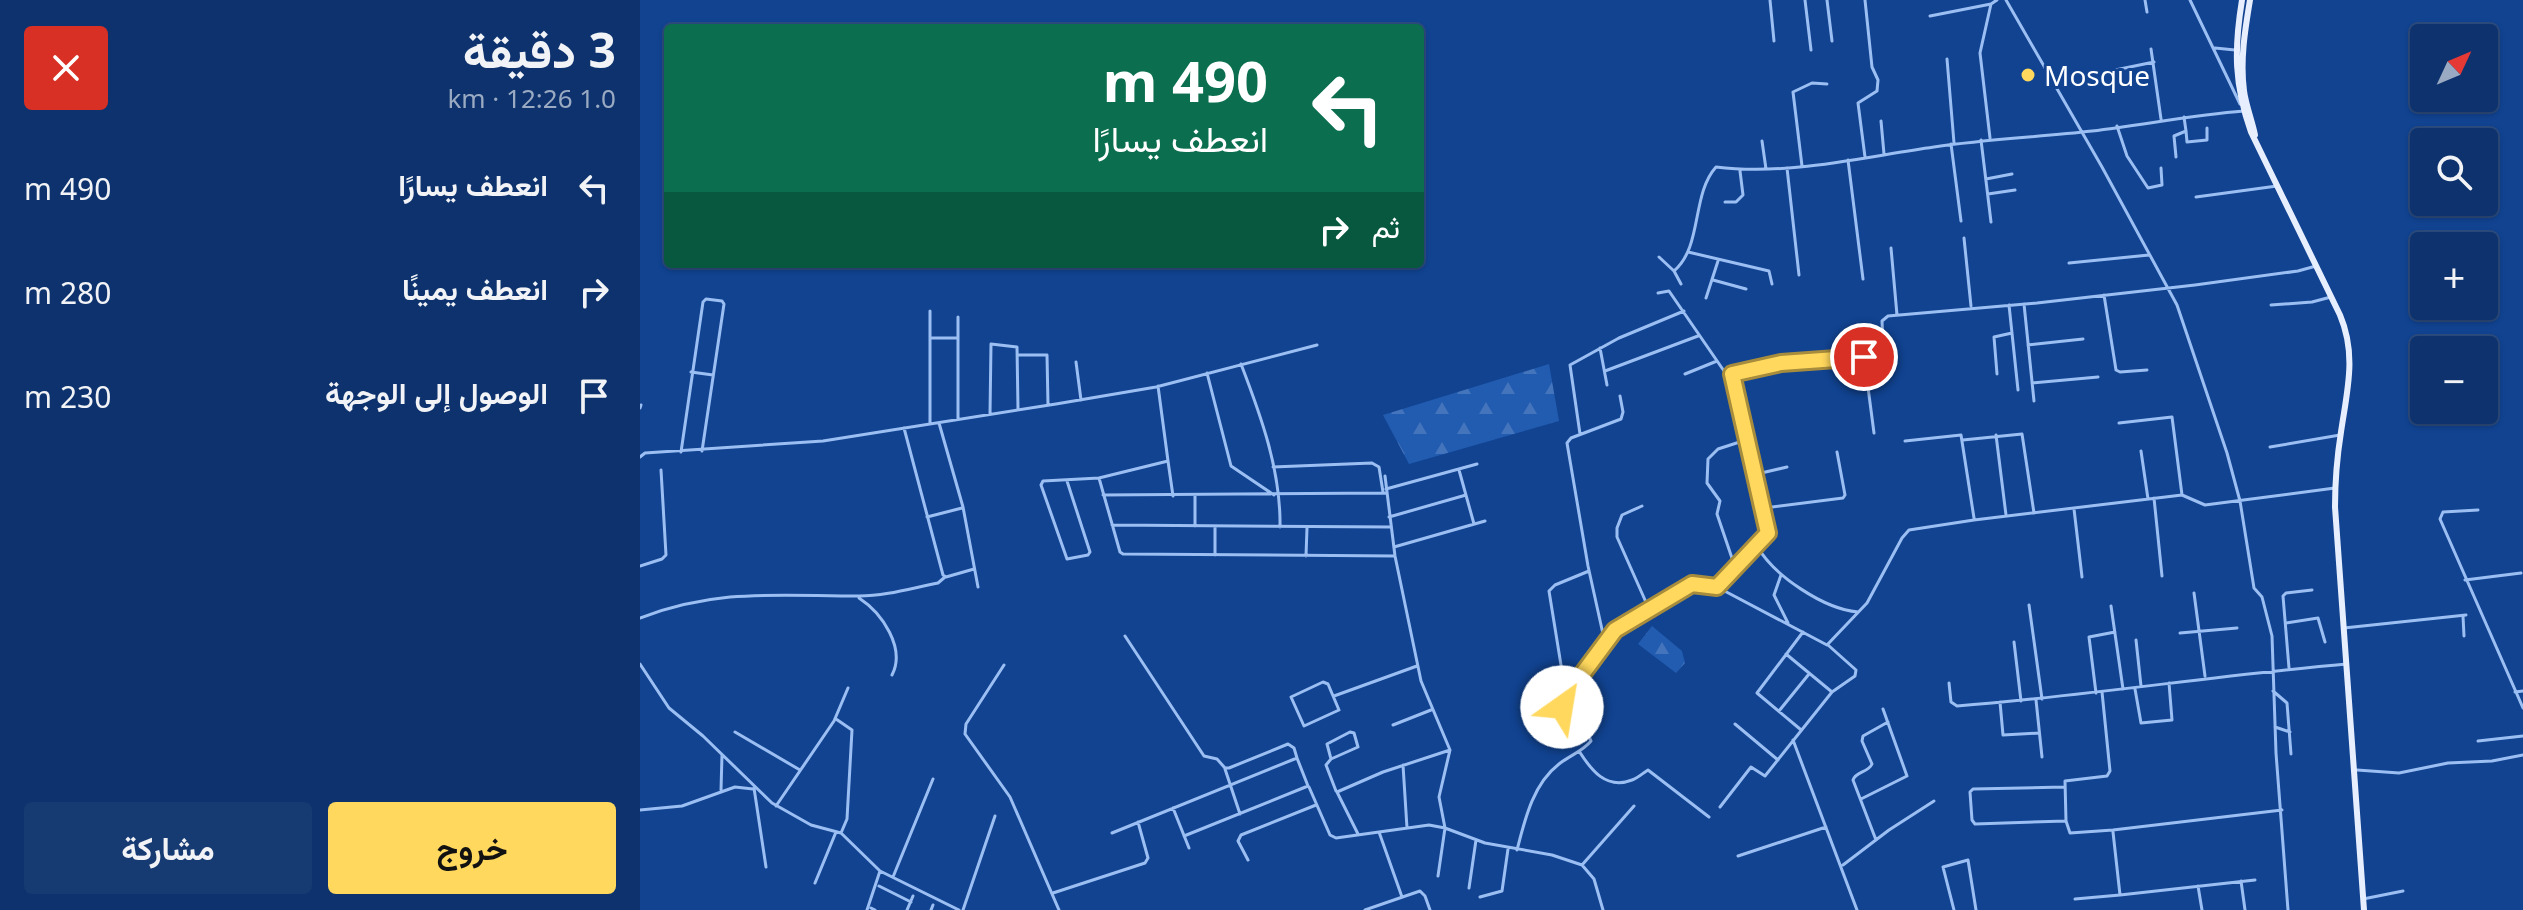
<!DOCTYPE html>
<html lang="ar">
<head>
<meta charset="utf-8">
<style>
  body { margin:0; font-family:"Noto Sans",Vazirmatn,sans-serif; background:#163a72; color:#f1f3f6; direction:rtl; height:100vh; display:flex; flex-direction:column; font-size:30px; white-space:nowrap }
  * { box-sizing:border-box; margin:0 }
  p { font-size:26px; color:#9aaac2 }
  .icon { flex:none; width:44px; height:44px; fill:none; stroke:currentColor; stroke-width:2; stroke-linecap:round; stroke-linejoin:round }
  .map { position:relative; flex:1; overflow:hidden; direction:ltr }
  .drawer { display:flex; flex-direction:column; background:#0d326d; width:640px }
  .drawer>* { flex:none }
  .top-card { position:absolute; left:24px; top:24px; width:760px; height:244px; border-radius:8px; box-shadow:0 2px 6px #0004,0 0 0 2px #2d4d80; direction:rtl; background:#0b6e4f; color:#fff; overflow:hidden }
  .needle { width:52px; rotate:46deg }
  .controls { position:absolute; left:1770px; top:24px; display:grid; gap:16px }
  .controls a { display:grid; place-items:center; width:88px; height:88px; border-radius:8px; background:#0d326d; box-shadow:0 2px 6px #0004,0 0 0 2px #2d4d80; font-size:40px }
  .pin { position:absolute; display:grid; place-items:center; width:68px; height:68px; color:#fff; margin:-34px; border:4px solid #fff; border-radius:50%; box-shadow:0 2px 8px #0007 }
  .me { position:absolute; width:88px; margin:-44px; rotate:32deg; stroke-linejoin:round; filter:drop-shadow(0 0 6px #0008) }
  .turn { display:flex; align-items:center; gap:28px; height:168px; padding:0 24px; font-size:36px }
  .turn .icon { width:104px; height:104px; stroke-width:2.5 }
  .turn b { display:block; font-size:56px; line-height:68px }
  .then { display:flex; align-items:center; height:76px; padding:0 24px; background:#0003; gap:16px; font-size:30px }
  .round { display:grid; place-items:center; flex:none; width:84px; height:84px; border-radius:8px; background:#163a72 }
  .headline { display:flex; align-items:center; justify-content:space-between; height:136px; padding:0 24px }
  h1 { font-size:48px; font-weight:700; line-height:60px }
  .action { display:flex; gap:16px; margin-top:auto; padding:16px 24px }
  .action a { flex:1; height:92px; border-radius:8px; background:#ffd85d; color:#111; font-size:32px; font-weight:700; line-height:92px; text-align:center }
  .action a+a { background:#163a72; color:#f1f3f6 }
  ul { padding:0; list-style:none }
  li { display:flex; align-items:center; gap:24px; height:104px; padding:0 24px }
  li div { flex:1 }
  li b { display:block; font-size:30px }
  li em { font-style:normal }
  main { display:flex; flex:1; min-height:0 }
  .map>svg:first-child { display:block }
  .forest { fill:url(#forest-firs) }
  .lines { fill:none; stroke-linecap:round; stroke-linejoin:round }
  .minor { stroke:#9cbff3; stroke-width:3 }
  .primary { stroke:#e7efff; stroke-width:6 }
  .route-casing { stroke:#a68c3c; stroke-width:20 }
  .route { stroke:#ffd85d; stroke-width:14 }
  .poi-dot { fill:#ffd85d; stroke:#114391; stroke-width:3 }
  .labels { text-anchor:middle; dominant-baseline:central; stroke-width:6; stroke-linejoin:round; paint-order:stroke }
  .poi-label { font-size:28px; fill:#fff; stroke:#114391; text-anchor:start }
</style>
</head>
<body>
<main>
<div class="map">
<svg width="1883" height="910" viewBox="0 0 1883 910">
  <defs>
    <pattern id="forest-firs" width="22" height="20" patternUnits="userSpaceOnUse" patternTransform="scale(2)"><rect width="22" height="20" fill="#225cb0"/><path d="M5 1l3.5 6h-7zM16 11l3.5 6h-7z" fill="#4374bc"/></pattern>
  </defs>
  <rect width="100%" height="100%" fill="#114391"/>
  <path class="forest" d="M909,364L919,421L769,464L743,415Z
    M1012,626L1042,651L1045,663L1036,673L998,644Z"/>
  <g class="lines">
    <path class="minor" d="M1130,0L1134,41
      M1165,0L1171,50
      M1187,0L1192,41
      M1225,0L1232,67L1238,80L1237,91L1218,103L1225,157
      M1366,0L1462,167L1537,305L1587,453L1600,501L1614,588L1622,597L1632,636L1636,753L1648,910
      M1505,0L1507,12
      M1550,0L1600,104
      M1290,16L1351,4L1357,0
      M1575,48L1595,50
      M1511,49L1521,119
      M1307,59L1314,143
      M1451,75L1514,62
      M1241,121L1244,154
      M1477,126L1487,156L1508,188L1522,185L1521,168
      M1546,131L1547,142L1567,140V128
      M1350,138L1340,53L1351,4
      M1341,140L1351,222
      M1122,141L1126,169
      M1311,144L1321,221
      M1536,157L1534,136L1546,131L1544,117
      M1208,160L1223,279
      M1162,166L1153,92L1172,83L1187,84
      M1147,168L1159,275
      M1346,179L1372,174
      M1348,194L1375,190
      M1556,197L1637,186
      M1085,202H1096L1103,195L1100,171
      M1324,238L1331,306
      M1251,248L1257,315
      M1048,252L1129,271L1132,284
      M1019,257L1034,271L1041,284
      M1429,263L1509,255
      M1034,271C1063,246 1051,195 1076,167C1148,176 1223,157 1294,147C1347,139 1400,137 1452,131C1503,125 1553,115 1604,111
      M1073,280L1106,289
      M1018,293L1029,291L1084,371L1090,375L1141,363L1236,355L1243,344L1242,321L1248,316L1397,303L1555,285L1658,271L1676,266
      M1464,295L1476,370L1480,372L1507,370
      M1066,298L1078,261
      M1384,304L1394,401
      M1369,305L1378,390
      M1631,305L1672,302L1691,297
      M290,338H318
      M1388,345L1443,339
      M960,348L967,385
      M378,355H407L408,405
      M1224,357L1234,433
      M436,362L441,400
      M601,364C621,416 641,471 640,527
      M965,371L1058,336
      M51,372L73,375
      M567,373L591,466L634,495
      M1045,374L1077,361
      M1357,374L1354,337L1372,333
      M1392,383L1458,377
      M518,386L528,461
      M0,408L1,405
      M350,414L351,344L377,347L378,409
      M318,419V317
      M290,423V311
      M299,423L323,507L338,587
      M1479,423L1532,417L1542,495
      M264,428L303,575L306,577L334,569
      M940,434L930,365L979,338L1044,311
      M1356,435L1366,515
      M1323,440L1382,434L1394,513
      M1265,441L1321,435L1334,518
      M1630,447L1700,435
      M1501,451L1508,499
      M41,452L63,302L66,299L82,301L84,304L62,451
      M0,457L5,453L183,441L416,404L516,387L677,345
      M633,467L732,463L739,467L743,492
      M819,470L834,524
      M1117,474L1147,467
      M745,476L755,556L781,681L810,750L799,797L805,828L845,843L912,855L942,865L954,879L963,910
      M459,478L480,552L483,554L755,556
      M427,481L450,552L448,555L427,559L401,485L403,481L459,478L528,461L533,496
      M746,489L837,464
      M463,495L746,493
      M555,495V526
      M1514,498L1522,576
      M1002,506L982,515L977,528V537L1009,609
      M1124,508L1203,498L1205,495L1197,452
      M1434,509L1442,577
      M1838,510L1803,512L1800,519L1883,708
      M287,517L322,508
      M749,517L826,495
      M472,525L751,527
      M1117,546C1134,576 1184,609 1218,612
      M754,547L845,521
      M575,555V527
      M666,556L667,528
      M0,566L22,559L26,555L21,470
      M1095,567L1077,514L1080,501L1067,483L1068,459L1078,449L1109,439
      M1141,575L1134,595L1148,623
      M1825,580L1881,573
      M1077,587L1187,645L1227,603L1262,538L1269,530L1334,520L1542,495L1565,505L1695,488
      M1554,593L1565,676
      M219,598C242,613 266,648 252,675
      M1389,605L1402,699
      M1471,606L1483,689
      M1823,616L1824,636
      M0,618C79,588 138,596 219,596C246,596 272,588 298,583L305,577
      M1646,623L1678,618L1685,642
      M1704,628L1826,615
      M1540,633L1597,628
      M485,636L564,756L577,759L585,768H589L648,744L654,748L657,758
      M1496,640L1501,686
      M1374,642L1381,701
      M965,643L948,566L927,443L931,438L981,419L983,412L980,396
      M1146,654L1192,692
      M0,664L29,708L63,736L132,803L171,825L201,833L240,871
      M364,665L326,724L325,734L370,797L419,910
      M1649,668L1643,596L1646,593L1672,590
      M683,682L688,684L699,710L664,726L651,697Z
      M1309,683L1311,702L1317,706C1448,696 1577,675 1707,664
      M1495,689L1501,723L1532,720L1529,683
      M1633,691L1647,703L1651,754
      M1462,692L1470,771L1467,776L1425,781L1426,821L1430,833L1473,830L1642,810
      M1875,692L1883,691
      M1456,693L1449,637L1475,632
      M694,696L777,666
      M926,696L909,591L915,585L949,571
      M1396,700L1402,757
      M1360,702L1363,735L1399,733
      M1139,711L1169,674
      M196,719L212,730L207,819L201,833
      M1095,724L1138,760
      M753,725L791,710
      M1635,727L1650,732
      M1160,729L1117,693L1163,632
      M95,732L160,770
      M1153,740L1217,910
      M1838,741L1883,736
      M939,751C951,770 966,790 992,780C998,778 1003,773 1008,770L1069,817
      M691,759L718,747L714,733L710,732L687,744L691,759L686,765L696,791
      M763,765L767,828
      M585,769L600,814
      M1717,770L1759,773L1808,763L1852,761L1883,755
      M669,787L690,835L696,838L739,832L762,897
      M1424,787L1333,789L1330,792L1332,820L1335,824L1426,821
      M114,788L126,867
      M81,790L82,755
      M1221,799L1267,776L1243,709
      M136,806L194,721L208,688
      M1080,807L1111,767L1125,776L1192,692L1215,676L1216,670L1188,645
      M533,808L549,848
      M0,810L42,806L95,787L113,789
      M739,832L789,825L805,828L798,876
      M472,833L657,758L668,786L544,836
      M718,834L697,792L743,772L810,750
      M1236,840L1213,780C1216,771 1228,773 1232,764L1222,741L1223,736L1248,722
      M877,850C885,819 893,784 919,764C929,756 943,751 951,741C946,725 926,719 922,703L975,630L1052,584L1058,583L1077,587L1128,533L1092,374
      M1098,856L1186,827
      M608,860L598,841L601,835L676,805
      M942,865L994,806
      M1203,865L1249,830L1294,801
      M253,877L293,779
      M1601,881L1605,910
      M175,883L196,832
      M239,886L271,902
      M1558,886L1562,910
      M829,888L836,840
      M413,893L505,863L508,858L498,822
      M1480,895L1615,880
      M840,897L862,891L868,849
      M1435,899L1480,895L1473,832
      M1723,899L1763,891
      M231,908L235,910
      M227,910L240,871L319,910
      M267,910L273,896
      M291,910L293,905
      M323,910L355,816
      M725,910L780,891L785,896L790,910
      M1314,910L1303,867L1328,860L1336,910"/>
    <path class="primary" d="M1602,0C1594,49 1594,84 1611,132L1700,315C1717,355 1707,391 1701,432C1697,457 1695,482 1695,507L1724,910
      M1610,0C1605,30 1600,60 1604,91C1606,106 1612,120 1615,135"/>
  </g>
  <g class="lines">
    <defs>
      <path id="route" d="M922,707L926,696L975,630L1052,584L1077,587L1128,533L1092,374L1141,363L1224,357"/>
    </defs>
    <use href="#route" class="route-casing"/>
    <use href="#route" class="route"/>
  </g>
  <circle class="poi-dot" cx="1388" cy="75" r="8"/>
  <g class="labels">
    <g class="poi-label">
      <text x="1404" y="75">Mosque</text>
    </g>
  </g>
</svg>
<div class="controls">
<a><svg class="needle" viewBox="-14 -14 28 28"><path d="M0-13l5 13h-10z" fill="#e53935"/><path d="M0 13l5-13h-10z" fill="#9aaac2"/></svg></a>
<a><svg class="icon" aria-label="search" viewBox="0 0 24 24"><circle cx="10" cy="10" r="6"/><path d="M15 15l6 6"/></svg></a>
<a>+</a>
<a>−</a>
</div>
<div class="pin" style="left:1224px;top:357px;background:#d93025"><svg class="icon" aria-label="arrive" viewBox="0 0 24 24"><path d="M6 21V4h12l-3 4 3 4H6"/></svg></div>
<svg class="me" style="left:922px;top:707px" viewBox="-20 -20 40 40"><circle r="19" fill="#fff"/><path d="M0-13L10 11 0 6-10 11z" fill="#ffd85d"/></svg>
<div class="top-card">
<div class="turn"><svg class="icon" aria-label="left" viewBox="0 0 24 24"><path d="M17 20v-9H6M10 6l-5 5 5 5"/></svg><div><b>490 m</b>انعطف يسارًا</div></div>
<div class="then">ثم<svg class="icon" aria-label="right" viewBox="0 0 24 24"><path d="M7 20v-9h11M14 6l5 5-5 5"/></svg></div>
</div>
</div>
<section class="drawer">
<div class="headline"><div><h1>3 دقيقة</h1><p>1.0 km · 12:26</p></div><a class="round" style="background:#d93025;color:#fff"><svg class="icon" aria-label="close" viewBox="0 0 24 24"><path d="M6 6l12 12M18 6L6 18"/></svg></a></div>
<ul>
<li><svg class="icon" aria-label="left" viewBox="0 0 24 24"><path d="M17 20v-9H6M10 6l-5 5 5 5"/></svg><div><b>انعطف يسارًا</b></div><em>490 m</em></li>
<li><svg class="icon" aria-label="right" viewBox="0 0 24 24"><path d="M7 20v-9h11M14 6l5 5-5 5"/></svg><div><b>انعطف يمينًا</b></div><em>280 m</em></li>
<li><svg class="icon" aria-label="arrive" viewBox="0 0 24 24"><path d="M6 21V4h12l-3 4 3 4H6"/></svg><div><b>الوصول إلى الوجهة</b></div><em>230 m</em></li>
</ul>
<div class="action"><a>خروج</a><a>مشاركة</a></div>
</section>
</main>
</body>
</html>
